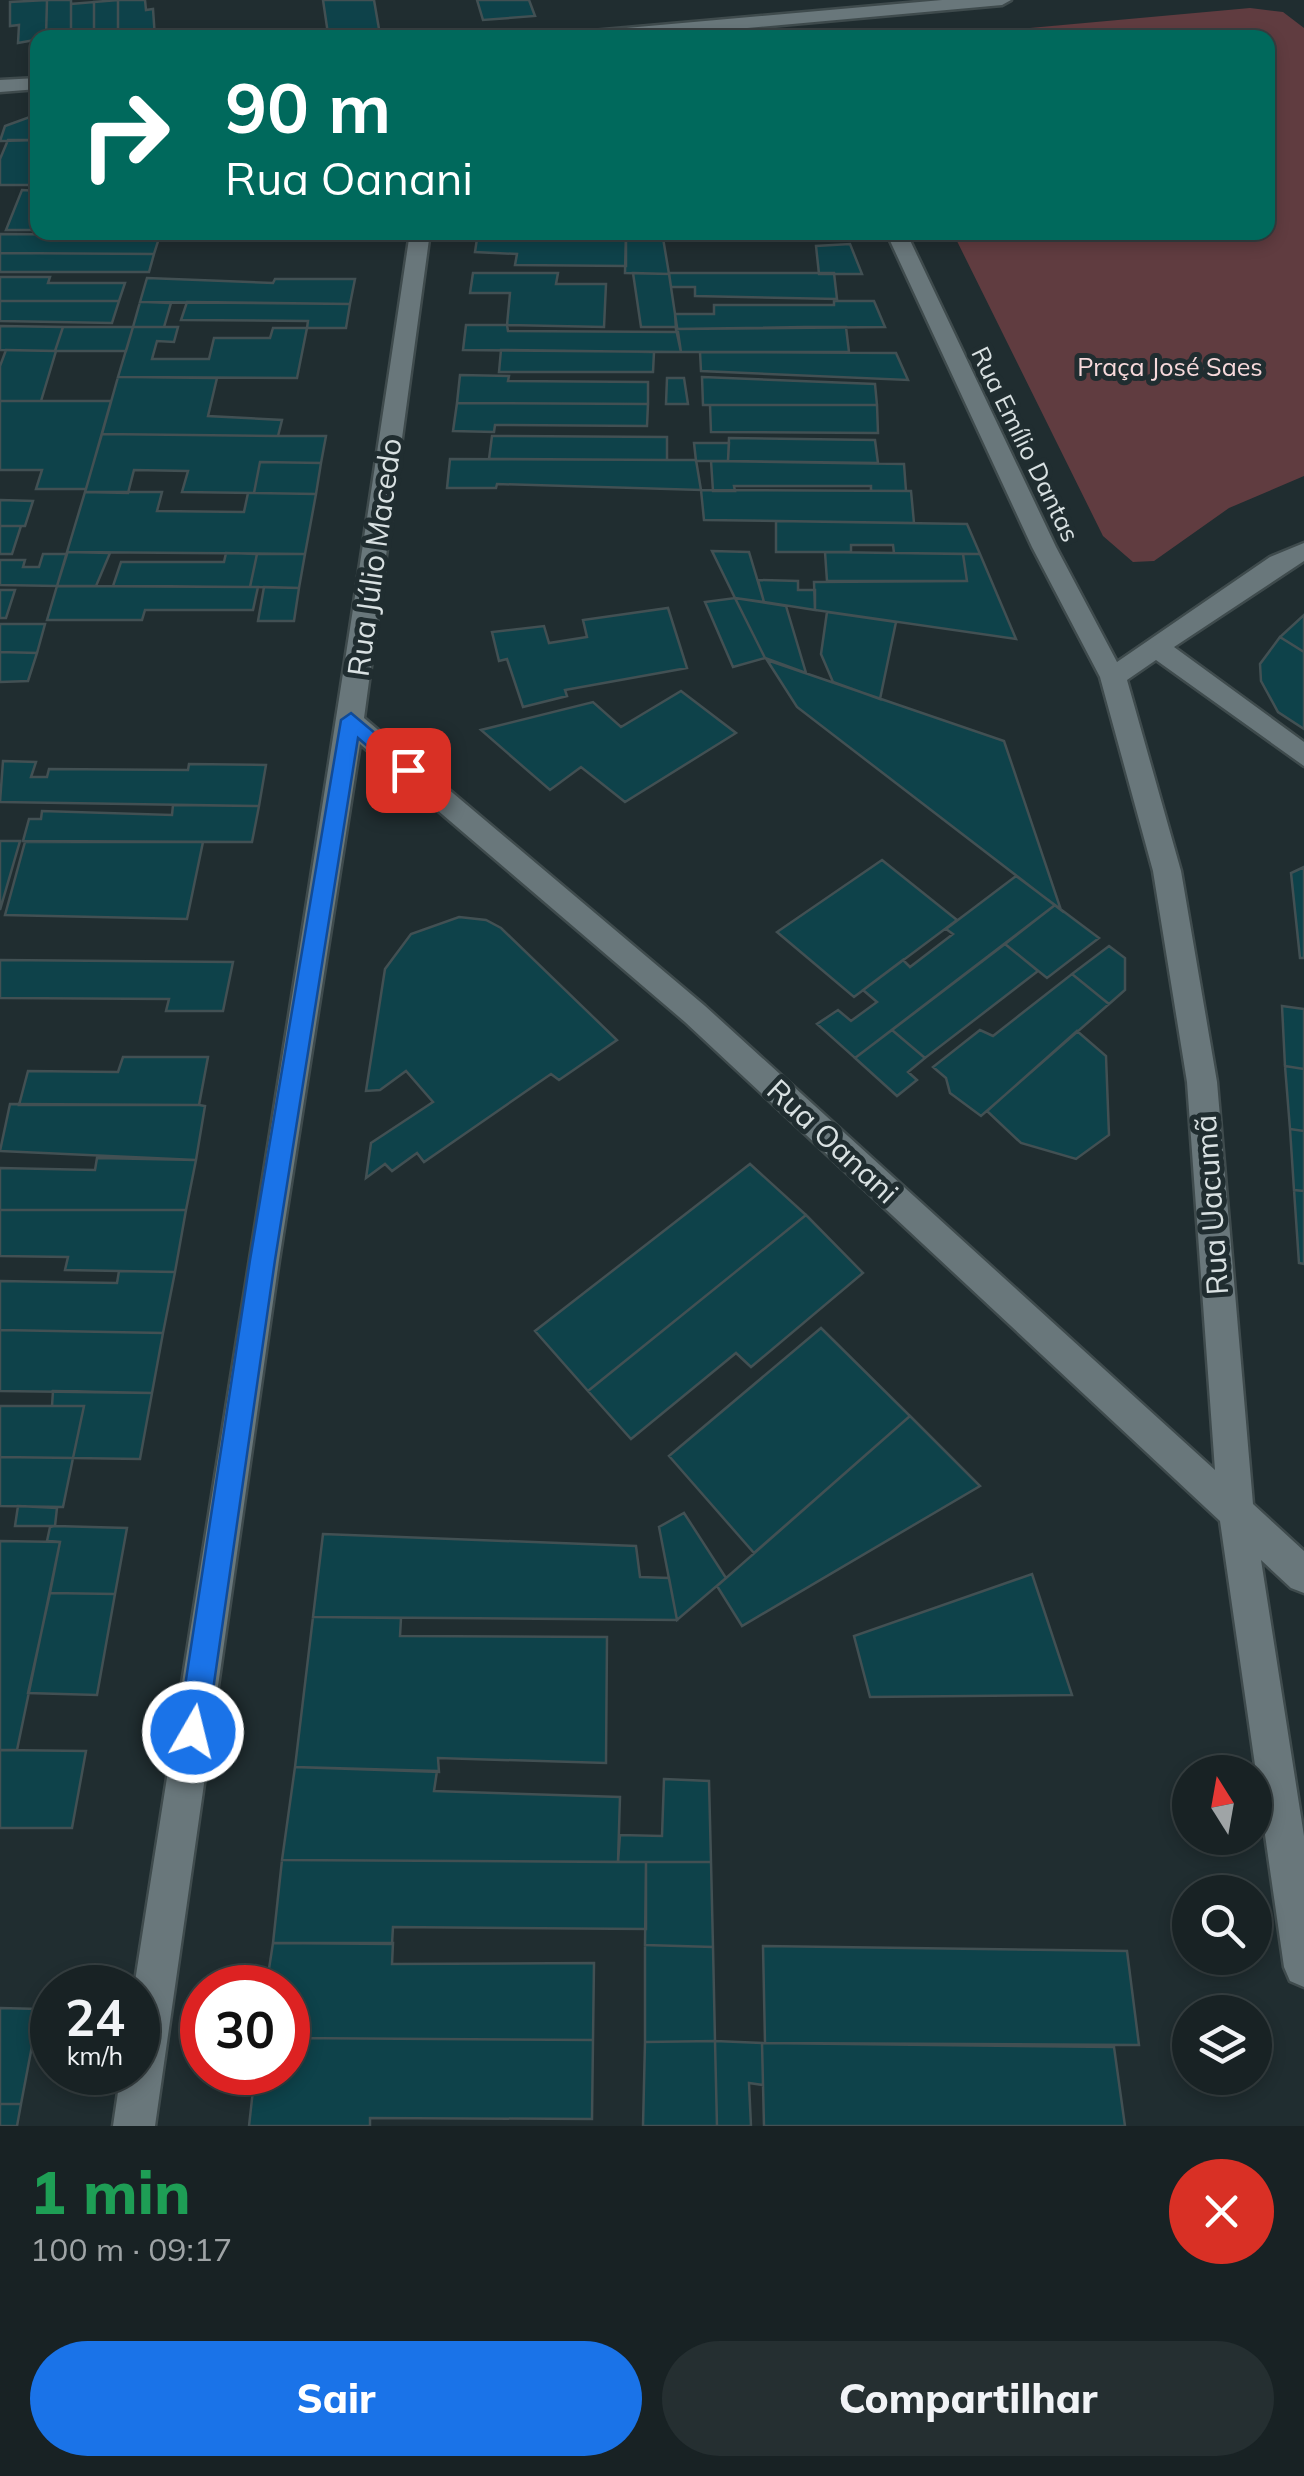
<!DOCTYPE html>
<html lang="pt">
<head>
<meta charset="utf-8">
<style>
  body { margin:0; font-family:Mulish,sans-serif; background:#252f31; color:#f1f3f6; height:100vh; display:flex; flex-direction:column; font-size:38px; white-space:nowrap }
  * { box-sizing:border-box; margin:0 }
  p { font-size:32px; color:#9fa4a6 }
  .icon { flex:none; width:55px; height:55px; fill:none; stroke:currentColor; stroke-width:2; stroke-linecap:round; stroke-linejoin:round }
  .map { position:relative; height:2126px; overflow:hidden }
  .sheet { display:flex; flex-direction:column; background:#182224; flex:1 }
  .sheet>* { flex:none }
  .hud { position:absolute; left:30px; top:30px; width:1245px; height:210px; border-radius:20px; box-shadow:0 5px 15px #0003,0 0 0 2px #363f41; background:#00695c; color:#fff; overflow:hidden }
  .needle { width:65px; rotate:349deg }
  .tools { position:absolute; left:1172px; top:1755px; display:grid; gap:20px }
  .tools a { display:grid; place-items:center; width:100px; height:100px; border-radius:50%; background:#182224; box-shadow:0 5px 15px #0003,0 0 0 2px #363f41; font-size:50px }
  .speed { position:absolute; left:30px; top:1965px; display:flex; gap:20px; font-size:50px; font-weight:700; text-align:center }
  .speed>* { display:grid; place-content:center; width:130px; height:130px; border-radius:50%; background:#182224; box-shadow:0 5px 15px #0003,0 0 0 2px #363f41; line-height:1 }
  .speed small { font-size:25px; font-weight:400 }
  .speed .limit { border:15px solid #d22; background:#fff; color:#111 }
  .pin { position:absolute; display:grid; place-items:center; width:85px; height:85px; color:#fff; margin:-42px; border-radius:20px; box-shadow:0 5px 15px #0006 }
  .me { position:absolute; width:110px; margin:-55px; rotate:8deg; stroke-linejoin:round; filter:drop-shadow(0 0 8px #0008) }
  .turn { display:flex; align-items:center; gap:35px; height:210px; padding:0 30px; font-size:45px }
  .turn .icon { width:130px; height:130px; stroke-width:2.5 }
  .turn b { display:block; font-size:70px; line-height:85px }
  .round { display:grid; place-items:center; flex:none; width:105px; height:105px; border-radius:52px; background:#252f31 }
  .head { display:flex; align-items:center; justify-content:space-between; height:170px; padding:0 30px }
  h1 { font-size:60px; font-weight:800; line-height:75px; color:#1e9e55 }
  .action { display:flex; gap:20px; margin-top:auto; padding:20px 30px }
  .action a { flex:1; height:115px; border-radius:60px; background:#1a73e8; color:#fff; font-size:40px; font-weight:800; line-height:115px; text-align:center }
  .action a+a { background:#252f31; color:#f1f3f6 }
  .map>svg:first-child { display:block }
  .green { fill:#603c40 }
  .building { fill:#0e424a; stroke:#425053; stroke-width:2.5 }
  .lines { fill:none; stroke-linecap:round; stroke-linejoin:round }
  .street-casing { stroke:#3f4b4d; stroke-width:5 }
  .street { fill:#69777b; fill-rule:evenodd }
  .route { fill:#1a73e8; stroke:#114b97; stroke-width:2.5 }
  .labels { text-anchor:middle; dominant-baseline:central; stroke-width:10; stroke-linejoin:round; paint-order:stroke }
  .far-park-label { font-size:25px; fill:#f7d9db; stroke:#202d30 }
  .far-street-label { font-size:25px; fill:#d9e1e2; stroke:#202d30 }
  .street-label { font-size:30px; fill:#d9e1e2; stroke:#202d30 }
</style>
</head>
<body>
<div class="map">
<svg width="1304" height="2126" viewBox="0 0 1304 2126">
  <rect width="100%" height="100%" fill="#202d30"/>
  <path class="green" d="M1250,8L1283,12L1304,28V476L1229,508L1154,561L1133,562L1103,536L953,233L1268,232V38L929,37Z"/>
  <path class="building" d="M47,0L46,38L18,43L19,25L10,26V2Z
    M47,0H71V38H46Z
    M118,0V38H94V2Z
    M118,0H145L146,10L153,9L155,38H118Z
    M323,0H374L379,29L328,34Z
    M477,0H529L535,16L483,20Z
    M94,2V38H71V4Z
    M38,114V140L0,141L5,126Z
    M8,140H38V185H0V159Z
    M22,190L38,191V230H6Z
    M478,232H626V266L515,265L517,254L475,252Z
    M626,232H662L669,274L625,273Z
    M0,234L160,235L154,254L0,253Z
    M850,244L862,274H819L816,246Z
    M0,253L154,254L149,272H0Z
    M473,273H558L556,284H606L604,327L507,325L510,293H470Z
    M633,273L669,274L677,327H641Z
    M669,273H834L837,299L695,296V287H671Z
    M0,277H50L48,283H125L119,301H0Z
    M147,278L273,283L275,279H355L350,304L140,302Z
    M0,301H119L112,323L0,321Z
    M834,301H874L885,327L676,329L675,314H714V305H834Z
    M140,302L171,303L164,327H133Z
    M187,302L350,304L346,328H307L308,321L181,320Z
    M466,325H507L508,331L678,332L681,352L463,350Z
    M0,326L63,327L55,351L0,350Z
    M63,327H133L126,351H55Z
    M133,327H178L174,342L157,341L152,359H209L214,338H270L273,328H307L297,378L118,377Z
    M805,327H846L849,352H681L676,329Z
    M6,350L56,351L41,401H0V366Z
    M501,350L654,352L653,372H499Z
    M700,352L896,353L908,380L701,371Z
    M460,375L509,376L508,381L648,382V404L457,403Z
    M118,377L217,378L208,416L282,420L278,436L102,434Z
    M702,377L875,384L877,405H703Z
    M667,378H684L688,404H666Z
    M0,401H111L86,489H36L42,470H0Z
    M457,403L648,404L647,426L495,425L494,432L453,431Z
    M710,405H877L878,433L711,432Z
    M102,434L278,436H326L321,463L260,462L254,493L182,492L188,471L134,470L128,493L85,492Z
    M492,436L667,437V460L489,459Z
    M729,438L875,440L878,463L728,461Z
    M694,443H729L728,461H696Z
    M450,459L696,460L701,490L497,484L496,488H447Z
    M711,461L904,464L906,491H871V486H734L735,491H713Z
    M260,462L321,463L316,494L254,493Z
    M701,490L911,491L914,523L704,520Z
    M85,492H162L157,511L244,512L248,493L316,494L305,554L67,552Z
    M0,500L33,501L25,526H0Z
    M776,521L967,524L980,554L894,553L893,545H851V552H776Z
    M0,526H21L12,554H0Z
    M712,551L749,552L764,602L735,598Z
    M67,552L110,553L96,586H57Z
    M825,552L963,554L967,581H827Z
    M226,553L257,554L250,587L113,586L121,562H224Z
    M43,554H67L57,586L0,585V560H25L23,567H39Z
    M257,554H305L299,588L250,587Z
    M963,554H980L1016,639L815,610L814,582L967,581Z
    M758,580L798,581V590H815V610L764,602Z
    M57,586L250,587H258L253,610H145L142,620H47Z
    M264,587L299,588L294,621H258Z
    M0,590H15L6,618H0Z
    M735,598L786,606L806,673L765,658Z
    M735,598L765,658L733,667L705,602Z
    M668,608L687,668L565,690L567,696L523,707L507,659L499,661L492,632L544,626L549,643L587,637L583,620Z
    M827,612L896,622L880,699L833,682L821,654Z
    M1304,615V652L1280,637Z
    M0,624H45L37,653L0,652Z
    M1280,637L1304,652V729L1278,712L1261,681L1260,664Z
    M0,652L37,653L28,681L0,682Z
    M767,660L1004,741L1061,910L797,707Z
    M681,691L736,733L625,802L581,767L550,790L481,730L593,702L621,727Z
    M3,761L36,762L31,777H47L49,769L188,770L189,764L266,765L259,806L0,802Z
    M173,805L259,806L252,842L23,841L29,819H41L42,811L172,815Z
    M0,841H20L0,910Z
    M25,842H203L187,919L5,915Z
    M882,860L957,920L854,997L777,932Z
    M1304,867V958H1300L1291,873Z
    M1016,876L1055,905L855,1058L817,1024L838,1010L851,1021L877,1002L863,990L903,960L910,967L953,934L946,929Z
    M1055,905L1099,938L1047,978L1005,944Z
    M459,917L486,920L501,928L617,1040L559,1080L551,1074L424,1162L417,1153L392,1171L385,1164L366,1178L371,1143L433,1102L406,1071L380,1090L366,1091L385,969L411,934Z
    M1005,944L1038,971L925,1058L892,1030Z
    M1109,946L1125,958V990L1109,1004L1072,974Z
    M0,960L233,962L223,1011H166L169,999L0,998Z
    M1072,974L1109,1004L981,1116L950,1093L946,1078L933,1067L980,1030L993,1036Z
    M1282,1006L1304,1009V1069L1285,1066Z
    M892,1030L925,1058L908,1072L917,1080L897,1096L855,1058Z
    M1077,1031L1106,1056L1109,1135L1076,1159L1021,1143L987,1111Z
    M123,1057H208L199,1105H19L28,1071L118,1072Z
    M1285,1066L1304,1069V1131L1290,1129Z
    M10,1104L199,1105L205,1106L196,1160L0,1151Z
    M1290,1129L1304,1131V1191L1294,1190Z
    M97,1158L196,1160L186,1210H0V1168L95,1170Z
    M750,1164L806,1215L588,1391L535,1331Z
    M1294,1190L1304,1191V1264L1299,1263Z
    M0,1210H186L175,1272L65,1270L68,1257L0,1256Z
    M806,1215L863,1273L751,1367L736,1353L631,1439L588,1391Z
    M119,1271L175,1272L163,1333L0,1330V1281L117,1283Z
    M821,1328L910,1416L754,1553L669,1456Z
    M0,1330L163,1333L152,1393L0,1391Z
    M53,1391L152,1393L140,1459L73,1458L84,1406H52Z
    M0,1406H84L73,1458L0,1457Z
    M910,1416L980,1486L742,1626L717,1586Z
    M0,1457L73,1458L63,1507L0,1506Z
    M18,1506L57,1508L55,1526H15Z
    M684,1513L726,1578L677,1620L659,1527Z
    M55,1526L127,1528L115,1594L50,1593L60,1542L47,1541L50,1527Z
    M323,1534L636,1546L640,1577L669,1578L677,1620L313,1617Z
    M0,1541L60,1542L17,1750H0Z
    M1032,1574L1072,1695L870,1697L854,1636Z
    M50,1593L115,1594L97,1695L28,1693Z
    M313,1617L401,1618L400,1636L607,1637L606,1763L438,1758L439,1772L295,1767Z
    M0,1750L86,1751L72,1828H0Z
    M295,1767L437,1771L434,1791L620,1797L618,1862L282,1860Z
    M664,1779L709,1781L711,1862H618L620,1835L662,1836Z
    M282,1860L646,1862V1929L393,1927L392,1944L273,1943Z
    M646,1862H711L713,1947L645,1945Z
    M273,1943H393L392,1964L594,1963L593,2040L288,2038V1988H266Z
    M645,1945L713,1947L715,2041L645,2042Z
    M763,1946L1127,1951L1139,2045L765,2043Z
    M0,2008L39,2009L21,2104H0Z
    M288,2038L593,2040L592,2119L370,2118V2126H249L255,2072H288Z
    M715,2041L717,2126H643L645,2042Z
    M715,2041L762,2043L763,2085L749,2083L751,2126H717Z
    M762,2043L1114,2047L1125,2126H764Z
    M0,2104H21L17,2126H0Z"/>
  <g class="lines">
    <defs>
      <path id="street" d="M942,0H1011L1002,5L637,38H561L570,33Z
        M38,78V89L0,92V80Z
        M410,232H430L364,718L705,1006L1215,1470L1187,1082L1153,871L1100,677L1032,547L886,232H906L1056,547L1117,662L1270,557L1304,543V561L1174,647L1304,742V766L1156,660L1127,680L1181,871L1217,1082L1253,1504L1304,1551V1593L1291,1588L1261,1560L1304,1836V1987L1290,1981L1284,1967L1220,1521L685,1022L360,744L279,1260L155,2126H113L121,2072H138L134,1988C225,1402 324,818 410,232Z"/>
    </defs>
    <use href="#street" class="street-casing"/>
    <use href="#street" class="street"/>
  </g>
  <path class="route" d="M351,713L419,770L416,775H401L358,738L275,1260L207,1732L203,1742L193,1747L183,1742L178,1732L250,1260L341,720Z"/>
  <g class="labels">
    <g class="far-park-label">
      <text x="1170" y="366">Praça José Saes</text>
    </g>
    <g class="far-street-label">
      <text transform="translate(1026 444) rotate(64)">Rua Emílio Dantas</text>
    </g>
    <g class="street-label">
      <text transform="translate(374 557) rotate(-82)">Rua Júlio Macedo</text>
      <text transform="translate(833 1141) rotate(43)">Rua Oanani</text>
      <text transform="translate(1211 1205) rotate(-94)">Rua Uacumã</text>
    </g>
  </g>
</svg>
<div class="tools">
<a><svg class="needle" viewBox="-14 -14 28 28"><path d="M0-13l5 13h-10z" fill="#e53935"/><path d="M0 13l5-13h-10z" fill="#9fa4a6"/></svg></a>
<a><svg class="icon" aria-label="search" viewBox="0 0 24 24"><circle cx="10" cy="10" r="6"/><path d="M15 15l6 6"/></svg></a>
<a><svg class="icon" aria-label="layers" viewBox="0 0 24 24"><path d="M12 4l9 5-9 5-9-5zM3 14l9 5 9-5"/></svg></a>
</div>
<div class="speed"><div>24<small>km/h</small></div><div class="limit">30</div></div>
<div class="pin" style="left:408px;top:770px;background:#d93025"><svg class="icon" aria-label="arrive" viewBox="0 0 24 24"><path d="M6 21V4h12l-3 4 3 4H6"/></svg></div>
<svg class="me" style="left:193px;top:1732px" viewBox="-20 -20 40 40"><circle r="17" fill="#1a73e8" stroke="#fff" stroke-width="3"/><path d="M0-11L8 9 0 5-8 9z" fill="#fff"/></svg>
<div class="hud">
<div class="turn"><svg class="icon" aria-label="right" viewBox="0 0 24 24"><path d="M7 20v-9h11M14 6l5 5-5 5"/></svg><div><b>90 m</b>Rua Oanani</div></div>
</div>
</div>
<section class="sheet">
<div class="head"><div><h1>1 min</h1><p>100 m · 09:17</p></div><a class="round" style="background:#d93025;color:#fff"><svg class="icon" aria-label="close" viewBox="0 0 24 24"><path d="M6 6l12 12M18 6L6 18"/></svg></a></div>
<div class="action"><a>Sair</a><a>Compartilhar</a></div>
</section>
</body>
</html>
